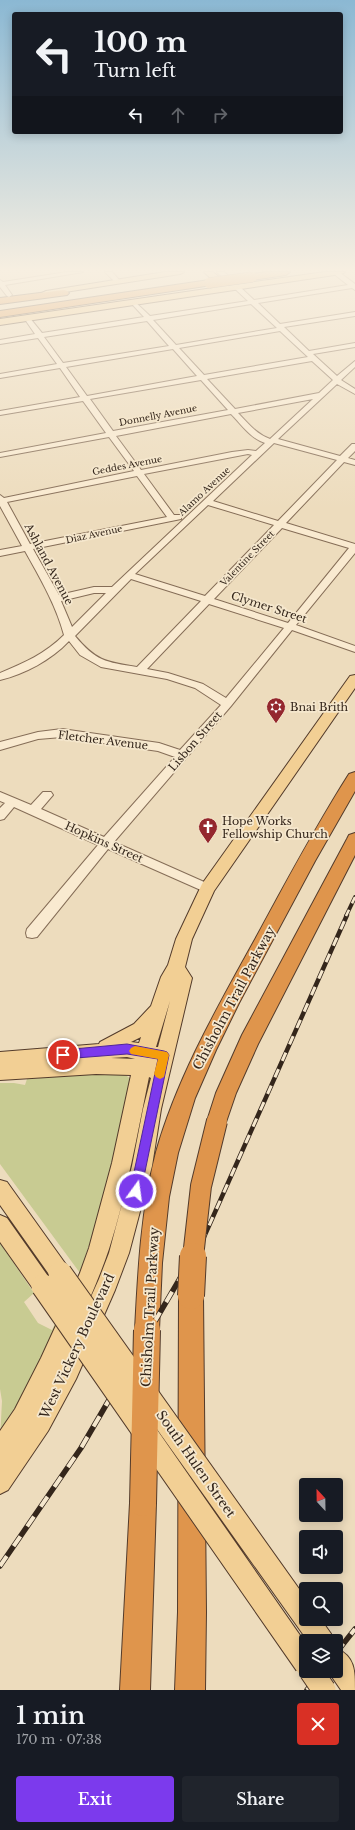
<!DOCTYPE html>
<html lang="en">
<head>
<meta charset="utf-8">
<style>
  body { margin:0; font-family:"Libre Baskerville",serif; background:#20242c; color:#f1f3f6; height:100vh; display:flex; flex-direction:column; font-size:15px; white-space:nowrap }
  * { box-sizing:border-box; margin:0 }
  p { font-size:13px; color:#9ea1a6 }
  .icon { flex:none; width:22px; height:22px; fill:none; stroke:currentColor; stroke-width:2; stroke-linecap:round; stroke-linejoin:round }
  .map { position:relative; height:1690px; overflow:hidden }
  .side { display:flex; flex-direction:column; background:#171b24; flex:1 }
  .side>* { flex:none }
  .hud { position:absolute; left:12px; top:12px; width:331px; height:122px; border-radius:4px; box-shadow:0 2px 10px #0003; background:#171b24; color:#f1f3f6; overflow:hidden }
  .needle { width:26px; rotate:338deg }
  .controls { position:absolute; left:299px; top:1478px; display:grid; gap:8px }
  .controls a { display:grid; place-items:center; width:44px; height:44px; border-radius:4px; background:#171b24; box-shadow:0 2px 10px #0003; font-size:20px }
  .pin { position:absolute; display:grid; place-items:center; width:34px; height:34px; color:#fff; margin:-17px; border:2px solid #fff; border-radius:50%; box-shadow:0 1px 4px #0007 }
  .me { position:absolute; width:44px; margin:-22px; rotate:14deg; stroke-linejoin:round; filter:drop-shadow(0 0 3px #0008) }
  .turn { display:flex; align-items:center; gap:14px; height:84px; padding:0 16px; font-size:18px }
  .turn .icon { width:52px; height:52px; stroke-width:2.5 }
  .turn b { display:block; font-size:28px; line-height:34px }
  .lanes { display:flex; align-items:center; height:38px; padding:0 16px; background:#0003; justify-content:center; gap:20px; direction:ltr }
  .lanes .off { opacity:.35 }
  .round { display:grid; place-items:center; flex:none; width:42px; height:42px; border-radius:4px; background:#20242c }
  .head { display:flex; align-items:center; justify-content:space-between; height:68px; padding:0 16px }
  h1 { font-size:24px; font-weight:600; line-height:30px }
  .primary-button { display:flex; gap:8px; margin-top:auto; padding:8px 16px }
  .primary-button a { flex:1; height:46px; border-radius:4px; background:#7c3aed; color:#fff; font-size:16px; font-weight:600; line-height:46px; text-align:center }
  .primary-button a+a { background:#20242c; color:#f1f3f6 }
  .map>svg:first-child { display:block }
  .green { fill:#c8cb92 }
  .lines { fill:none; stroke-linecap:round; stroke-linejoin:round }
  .minor-casing { stroke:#856d57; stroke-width:2 }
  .major-casing { stroke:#533b2b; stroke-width:2 }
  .highway-casing { stroke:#533b2b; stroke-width:2 }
  .minor { fill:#f9ead0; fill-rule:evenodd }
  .major { fill:#f2cf94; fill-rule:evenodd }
  .highway { fill:#df954c; fill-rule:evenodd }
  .rail-far2-casing { stroke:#34261b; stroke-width:4 }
  .rail-far1-casing { stroke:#34261b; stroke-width:4.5 }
  .rail-casing { stroke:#34261b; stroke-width:5.5 }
  .rail-far2 { stroke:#f5e7cd; stroke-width:2.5; stroke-dasharray:7; stroke-linecap:butt }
  .rail-far1 { stroke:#f5e7cd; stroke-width:3; stroke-dasharray:9; stroke-linecap:butt }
  .rail { stroke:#f5e7cd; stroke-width:4; stroke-dasharray:12; stroke-linecap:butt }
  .major-bridge-casing { stroke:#533b2b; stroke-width:25; stroke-linecap:butt }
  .highway-bridge-far2-casing { stroke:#533b2b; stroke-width:11; stroke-linecap:butt }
  .highway-bridge-far1-casing { stroke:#533b2b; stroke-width:22; stroke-linecap:butt }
  .highway-bridge-casing { stroke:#533b2b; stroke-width:28; stroke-linecap:butt }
  .major-bridge { stroke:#f2cf94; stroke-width:23 }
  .highway-bridge-far2 { stroke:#df954c; stroke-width:10 }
  .highway-bridge-far1 { stroke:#df954c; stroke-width:20 }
  .highway-bridge { stroke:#df954c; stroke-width:26 }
  .route { fill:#7c3aed; stroke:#51269a }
  .slow { fill:#f59e0b }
  .labels { text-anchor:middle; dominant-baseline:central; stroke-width:3.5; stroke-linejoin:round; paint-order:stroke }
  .far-street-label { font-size:9px; fill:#34261b; stroke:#f5e7cd }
  .street-label { font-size:11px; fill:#34261b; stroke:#f5e7cd }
  .poi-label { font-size:11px; fill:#34261b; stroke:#f5e7cd; text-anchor:start }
  .near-street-label { font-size:13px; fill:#34261b; stroke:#f5e7cd }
</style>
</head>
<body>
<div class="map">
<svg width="355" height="1690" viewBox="0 0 355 1690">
  <rect width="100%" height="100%" fill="#eddcbd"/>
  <path class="green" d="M107,1073C119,1074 129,1072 134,1085L93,1233L80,1273L0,1164V1083H14L25,1085L27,1079Z
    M0,1243L34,1293L24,1302L38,1323L52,1330L55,1324L58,1328L0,1439L2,1401L0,1389Z"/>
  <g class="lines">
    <defs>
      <path id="minor" d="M67,272H83L5,285L12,295L9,297L7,296L0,287V280L3,282Z
        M105,272H112L121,282L116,283Z
        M217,272H224L254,300L348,285L334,274V272H339L355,284V290L352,288L258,303L280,324L355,312V316L284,327L309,351L355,343V347L313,354L337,376L355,361V367L341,380L355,389V394L337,384L278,439L340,456L352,444H355V451L348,458L355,460V465L344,462L286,523L355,544V553L296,625L355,646V652L292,630L231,706L114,842L211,885L213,888L211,891L207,893L203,891L108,849L37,937L32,938L27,937L26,933L27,929L98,845L14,807L4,819L0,820V808L5,803L0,801V792L31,805L43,792H51L53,795L41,809L104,837L175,757L158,751L62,737L38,739L0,750V742L38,732L62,729L159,743L180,750L221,705L195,688L167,679L101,667L80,655L69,641C51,660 25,674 0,680V673C24,663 45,654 64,635C56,605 40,578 25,551L0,556V550L22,546L0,506V495L4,498L134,471L109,437L0,457V453L106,433L83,401L0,415V411L80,397L60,368L0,378V374L57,364L38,338L0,344V340L35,334L24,318L27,316L29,317L42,333L144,317L131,303L134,301L150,316L248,301ZM251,304L277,328L176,345L153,320ZM147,321L169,346L63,363L44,337ZM280,331L308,357L204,375L179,348ZM173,349L197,376L87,396L66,367ZM312,361L333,380L319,393L235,409L207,379ZM201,380L228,410L113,431L90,399ZM313,399L270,439C256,434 248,423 238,413ZM231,414C242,425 250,438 265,443L256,451L248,450L232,452L141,470L116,436ZM274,443L337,460L278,521L213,501ZM248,454L252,455L112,587H94L59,595L33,549L181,519V515H174L144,474ZM137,476L167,517L30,544L7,502ZM208,505L274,525L205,596L135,574ZM282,528L349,548L288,623L214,599ZM131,579L201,601L137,667C105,662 96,661 75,636ZM94,593H106L72,627L61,601ZM209,604L284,628L226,698L203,684L168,673L147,669Z"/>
      <path id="major" d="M165,272H184L180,274L46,295L42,293L46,291Z
        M204,272H213L226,283V286L325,272H345L341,274L0,325V319L213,288L218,285Z
        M355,675V688L214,891L192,939L185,967L192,978L161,1109L152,1166L129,1253L115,1290L76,1379L48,1431L8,1490L0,1494V1431L15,1409L41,1358L80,1273L89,1248L112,1163L131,1075L96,1074L0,1080V1052L99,1044L100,1042L134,1024L151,1006L161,977L168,965L176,939L202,884L350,676ZM170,1001L158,1047H156ZM141,1037L139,1043L131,1042ZM127,1057L135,1059L111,1058ZM149,1077L151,1078L143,1109L132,1166L109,1253L99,1279L77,1328C88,1302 100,1276 109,1249C127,1193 137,1135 149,1077Z
        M0,1180L7,1182L67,1266L70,1273L67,1280L60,1283L53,1280L0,1205Z
        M0,1215L7,1218L50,1279L53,1286L50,1293L43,1296L36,1293L0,1242Z
        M336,1648C355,1657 355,1670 355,1690H341L328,1671H336Z"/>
      <path id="highway" d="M267,272H290L286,275L252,280L248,277L252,274Z
        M209,280L212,281L213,283L212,285L0,317V311Z
        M64,290L67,291L69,293L67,295L0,304V298Z
        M355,772V791L315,861L239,1003L216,1050L195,1098L178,1153L169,1197L162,1263L159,1330L155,1338L147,1342L139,1338L135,1330C138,1271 141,1210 156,1152C177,1078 216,1010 253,943C284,886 314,829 349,774Z
        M355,833V855L258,1044L236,1093L224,1128L217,1131L210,1128L207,1121L216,1093L242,1035L347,839L349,835Z
        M191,1284L199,1288L203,1296L206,1612L205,1690H175L178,1612L179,1296L183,1288Z
        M143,1490L152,1494L156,1503L150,1690H120L130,1503L134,1494Z"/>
    </defs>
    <use href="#minor" class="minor-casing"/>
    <use href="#major" class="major-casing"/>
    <use href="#highway" class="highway-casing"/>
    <use href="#minor" class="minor"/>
    <use href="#major" class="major"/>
    <use href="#highway" class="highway"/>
    <defs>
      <path id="rail-far2" d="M346,916L355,897"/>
      <path id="rail-far1" d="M192,1257L204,1237L347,915"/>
      <path id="rail" d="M0,1566L81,1448L193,1256
        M336,1653L355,1629
        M307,1690L322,1671"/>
    </defs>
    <use href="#rail-far2" class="rail-far2-casing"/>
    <use href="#rail-far1" class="rail-far1-casing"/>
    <use href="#rail" class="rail-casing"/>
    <use href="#rail-far2" class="rail-far2"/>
    <use href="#rail-far1" class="rail-far1"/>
    <use href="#rail" class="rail"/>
    <defs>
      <path id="major-bridge" d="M60,1273L322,1641
        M43,1286L306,1664
        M311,1671L324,1690"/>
      <path id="highway-bridge-far2" d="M209,283L252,277"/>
      <path id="highway-bridge-far1" d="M193,1257L201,1186L217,1121"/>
      <path id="highway-bridge" d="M191,1296L193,1256
        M143,1503L147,1330"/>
    </defs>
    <use href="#major-bridge" class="major-bridge-casing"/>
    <use href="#highway-bridge-far2" class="highway-bridge-far2-casing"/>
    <use href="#highway-bridge-far1" class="highway-bridge-far1-casing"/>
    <use href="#highway-bridge" class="highway-bridge-casing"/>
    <use href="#major-bridge" class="major-bridge"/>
    <use href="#highway-bridge-far2" class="highway-bridge-far2"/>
    <use href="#highway-bridge-far1" class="highway-bridge-far1"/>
    <use href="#highway-bridge" class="highway-bridge"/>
  </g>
  <linearGradient id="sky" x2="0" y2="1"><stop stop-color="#8bb8d3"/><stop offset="0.53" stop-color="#f7efe1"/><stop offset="1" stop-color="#f7efe1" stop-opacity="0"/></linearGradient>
  <rect width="355" height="509" fill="url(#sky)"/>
  <path class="route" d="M127,1044L164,1051L167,1052L169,1055L141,1191L140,1195L136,1197L131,1195L130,1191L158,1059L127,1054L63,1059L59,1058L58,1055L59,1051L63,1050Z"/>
  <path class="slow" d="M135,1046L167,1052L169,1055L164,1077L160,1079L156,1077L154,1074L158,1059L131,1054L129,1051L131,1048Z"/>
  <defs>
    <symbol id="synagogue-pin" viewBox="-11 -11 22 30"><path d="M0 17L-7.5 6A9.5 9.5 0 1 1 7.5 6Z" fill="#94272e" stroke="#f5e7cd"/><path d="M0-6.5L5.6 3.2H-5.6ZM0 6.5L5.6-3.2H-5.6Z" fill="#fff"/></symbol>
    <symbol id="church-pin" viewBox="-11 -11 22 30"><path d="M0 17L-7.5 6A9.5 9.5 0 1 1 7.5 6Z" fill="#94272e" stroke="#f5e7cd"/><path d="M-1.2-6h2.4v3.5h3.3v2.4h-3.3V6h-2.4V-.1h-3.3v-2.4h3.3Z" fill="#fff"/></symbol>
  </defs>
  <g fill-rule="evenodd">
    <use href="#synagogue-pin" x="265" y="696" width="22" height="30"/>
    <use href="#church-pin" x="197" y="816" width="22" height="30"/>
  </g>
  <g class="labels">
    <g class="far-street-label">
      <text transform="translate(158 415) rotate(-11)">Donnelly Avenue</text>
      <text transform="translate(127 465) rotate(-11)">Geddes Avenue</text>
      <text transform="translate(204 491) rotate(-43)">Alamo Avenue</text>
      <text transform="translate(94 534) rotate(-12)">Diaz Avenue</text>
      <text transform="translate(247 558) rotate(-46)">Valentine Street</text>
    </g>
    <g class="street-label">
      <text transform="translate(49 564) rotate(62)">Ashland Avenue</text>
      <text transform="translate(269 607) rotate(18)">Clymer Street</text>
      <text transform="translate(103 740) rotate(7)">Fletcher Avenue</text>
      <text transform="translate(195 741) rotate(-49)">Lisbon Street</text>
      <text transform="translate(104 842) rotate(24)">Hopkins Street</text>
    </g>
    <g class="poi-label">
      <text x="290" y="707">Bnai Brith</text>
      <text x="222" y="821">Hope Works<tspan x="222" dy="13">Fellowship Church</tspan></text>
    </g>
    <g class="near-street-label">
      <text transform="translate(234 998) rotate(-62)">Chisholm Trail Parkway</text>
      <text transform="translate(150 1307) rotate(-87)">Chisholm Trail Parkway</text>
      <text transform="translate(77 1346) rotate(-65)">West Vickery Boulevard</text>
      <text transform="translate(196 1464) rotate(55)">South Hulen Street</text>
    </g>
  </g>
</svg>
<div class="controls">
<a><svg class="needle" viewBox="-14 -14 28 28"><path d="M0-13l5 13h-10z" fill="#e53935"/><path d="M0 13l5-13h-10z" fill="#9ea1a6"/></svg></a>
<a><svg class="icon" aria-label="sound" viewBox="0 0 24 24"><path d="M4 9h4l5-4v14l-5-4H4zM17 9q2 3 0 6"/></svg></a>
<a><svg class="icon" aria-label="search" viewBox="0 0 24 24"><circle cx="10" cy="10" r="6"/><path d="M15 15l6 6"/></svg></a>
<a><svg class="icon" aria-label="layers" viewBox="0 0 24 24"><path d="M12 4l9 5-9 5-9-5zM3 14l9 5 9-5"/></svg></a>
</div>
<div class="pin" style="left:63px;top:1055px;background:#d93025"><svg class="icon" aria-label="arrive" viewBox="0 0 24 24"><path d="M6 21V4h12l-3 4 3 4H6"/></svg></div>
<svg class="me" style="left:136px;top:1191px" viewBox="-20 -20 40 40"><circle r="17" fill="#7c3aed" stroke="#fff" stroke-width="3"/><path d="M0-11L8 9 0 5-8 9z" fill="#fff"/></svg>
<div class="hud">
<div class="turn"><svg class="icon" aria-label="left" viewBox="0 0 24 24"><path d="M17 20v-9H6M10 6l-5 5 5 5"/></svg><div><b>100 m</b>Turn left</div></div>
<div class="lanes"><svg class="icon" aria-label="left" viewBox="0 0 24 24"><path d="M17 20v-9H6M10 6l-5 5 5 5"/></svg><svg class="icon off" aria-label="ahead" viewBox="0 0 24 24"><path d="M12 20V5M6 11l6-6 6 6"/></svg><svg class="icon off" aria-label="right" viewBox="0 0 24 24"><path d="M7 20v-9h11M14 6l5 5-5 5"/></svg></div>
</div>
</div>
<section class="side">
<div class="head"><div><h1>1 min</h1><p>170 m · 07:38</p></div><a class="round" style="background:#d93025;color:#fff"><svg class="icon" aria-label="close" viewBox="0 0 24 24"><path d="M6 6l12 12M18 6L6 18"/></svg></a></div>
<div class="primary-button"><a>Exit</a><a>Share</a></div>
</section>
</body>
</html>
